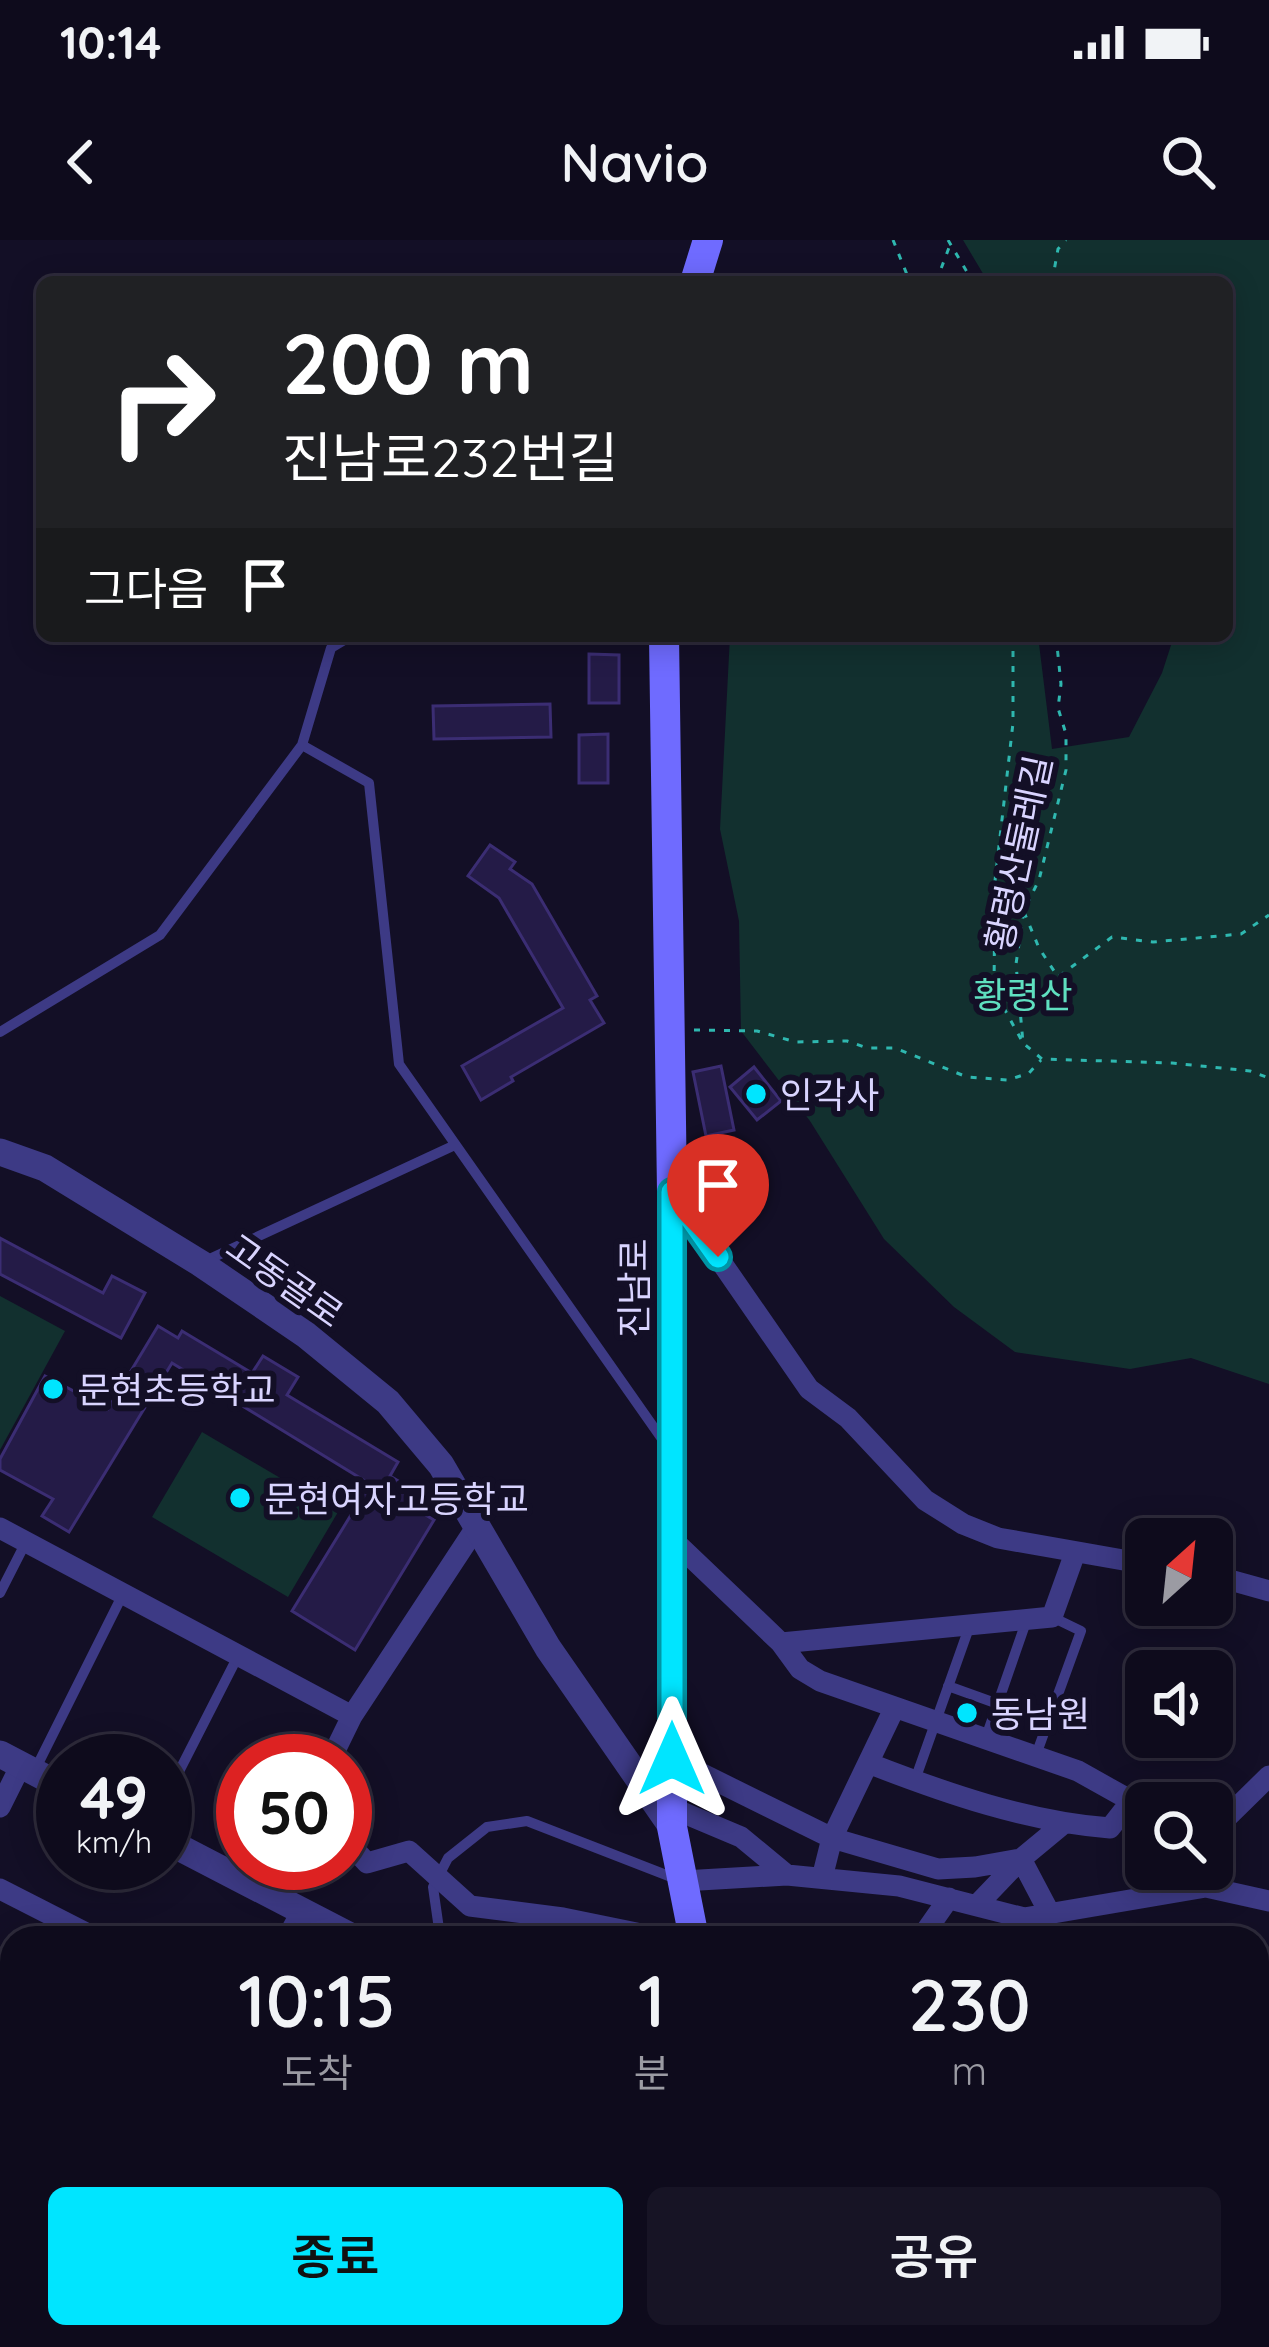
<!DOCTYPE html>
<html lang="ko">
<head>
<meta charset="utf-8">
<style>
  body { margin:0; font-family:Quicksand,"Noto Sans KR",sans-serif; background:#171425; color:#f1f3f6; height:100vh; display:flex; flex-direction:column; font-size:45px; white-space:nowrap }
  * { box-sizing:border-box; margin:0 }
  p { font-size:39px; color:#9b9ba3 }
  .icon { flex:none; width:66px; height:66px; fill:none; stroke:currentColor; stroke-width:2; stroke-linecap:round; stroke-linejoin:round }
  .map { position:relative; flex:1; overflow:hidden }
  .sheet { position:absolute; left:0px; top:1686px; width:1269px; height:423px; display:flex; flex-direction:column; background:#0e0b1c; border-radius:36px 36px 0 0; box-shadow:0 6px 30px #0003,0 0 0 3px #2e2b3b }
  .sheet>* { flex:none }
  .banner { position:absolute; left:36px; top:36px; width:1197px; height:366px; border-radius:18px; box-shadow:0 6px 30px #0003,0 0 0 3px #2e2b3b; background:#202124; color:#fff; overflow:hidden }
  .needle { width:78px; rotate:27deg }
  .controls { position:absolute; left:1125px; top:1278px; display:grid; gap:24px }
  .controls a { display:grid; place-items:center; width:108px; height:108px; border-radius:18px; background:#0e0b1c; box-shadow:0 6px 30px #0003,0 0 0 3px #2e2b3b; font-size:60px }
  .speed { position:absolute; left:36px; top:1494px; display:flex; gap:24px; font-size:60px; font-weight:700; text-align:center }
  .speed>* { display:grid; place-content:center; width:156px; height:156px; border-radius:50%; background:#0e0b1c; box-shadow:0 6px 30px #0003,0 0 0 3px #2e2b3b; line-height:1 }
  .speed small { font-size:30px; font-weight:400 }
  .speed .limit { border:18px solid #d22; background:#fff; color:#111 }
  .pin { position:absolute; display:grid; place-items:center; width:102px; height:102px; color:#fff; margin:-123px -51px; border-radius:50% 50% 50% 0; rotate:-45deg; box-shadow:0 0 12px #0007 }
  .pin .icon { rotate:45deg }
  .me { position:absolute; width:132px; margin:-66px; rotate:0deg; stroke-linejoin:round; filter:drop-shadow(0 0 9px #0008) }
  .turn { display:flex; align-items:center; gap:42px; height:252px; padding:0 48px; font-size:54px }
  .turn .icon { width:156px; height:156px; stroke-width:2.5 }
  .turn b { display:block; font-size:84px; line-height:102px }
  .then { display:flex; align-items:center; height:114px; padding:0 48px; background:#0003; gap:24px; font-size:45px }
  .eta { display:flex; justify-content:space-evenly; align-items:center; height:204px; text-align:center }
  .eta b { font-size:72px; font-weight:600; line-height:84px }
  .button { display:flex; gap:24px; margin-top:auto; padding:24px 48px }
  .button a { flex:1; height:138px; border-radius:18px; background:#00e5ff; color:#111; font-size:48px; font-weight:600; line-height:138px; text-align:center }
  .button a+a { background:#171425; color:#f1f3f6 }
  .status { display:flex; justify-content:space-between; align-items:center; height:84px; padding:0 60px; background:#0e0b1c; direction:ltr }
  .status svg { height:33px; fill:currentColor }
  header { display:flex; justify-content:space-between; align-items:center; height:156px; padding:0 48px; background:#0e0b1c; font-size:54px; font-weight:600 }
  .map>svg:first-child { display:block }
  .green { fill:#12302f }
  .building { fill:#241b47; stroke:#3b2d73; stroke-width:3 }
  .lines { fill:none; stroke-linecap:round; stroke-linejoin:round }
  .path { stroke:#2fb8b0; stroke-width:3; stroke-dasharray:6 9; stroke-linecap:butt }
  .service { stroke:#3d3a85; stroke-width:10 }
  .minor { stroke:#3d3a85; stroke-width:21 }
  .tertiary { stroke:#3d3a85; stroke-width:27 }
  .secondary { stroke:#6f6bff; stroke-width:30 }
  .route-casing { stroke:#0095a6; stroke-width:30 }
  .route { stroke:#00e5ff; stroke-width:21 }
  .poi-dot { fill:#00e5ff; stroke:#130f26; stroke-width:4.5 }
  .labels { text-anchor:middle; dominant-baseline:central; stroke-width:12; stroke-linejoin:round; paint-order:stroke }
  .street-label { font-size:36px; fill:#d9d4ff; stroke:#130f26 }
  .park-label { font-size:36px; fill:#5fe0c0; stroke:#130f26 }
  .poi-label { font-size:36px; fill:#d9d4ff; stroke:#130f26; text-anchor:start }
</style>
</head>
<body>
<div class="status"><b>10:14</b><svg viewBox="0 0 49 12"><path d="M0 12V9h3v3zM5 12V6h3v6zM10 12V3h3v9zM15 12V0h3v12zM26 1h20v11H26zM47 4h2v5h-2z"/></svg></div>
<header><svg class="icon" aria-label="back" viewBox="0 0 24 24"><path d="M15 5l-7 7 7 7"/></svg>Navio<svg class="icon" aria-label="search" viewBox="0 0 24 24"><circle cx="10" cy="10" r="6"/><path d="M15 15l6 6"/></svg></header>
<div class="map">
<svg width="1269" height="2107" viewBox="0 0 1269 2107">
  <rect width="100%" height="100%" fill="#130f26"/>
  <path class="green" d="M963,0H1269V1144L1191,1118L1130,1129L1015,1112L954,1067L884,999L810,881L741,791L739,681L720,589L730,396H1038L1052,509L1129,497L1162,433L1174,396H1227V42H988Z
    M0,1056L65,1091L0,1210Z
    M202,1192L338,1272L288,1357L152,1277Z"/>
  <path class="building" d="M589,414L619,415V463H589Z
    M550,464L551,497L434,499L433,466Z
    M608,494V543H579V495Z
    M490,605L515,622L510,629L532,644L597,756L590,760L604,783L511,837L513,841L481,860L462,826L563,768L499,658L468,636Z
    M721,826L734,890L706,896L693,832Z
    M754,827L781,861L757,880L730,847Z
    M729,921L735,950L698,957L692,929Z
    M0,998L103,1053L112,1036L145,1053L121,1098L0,1034Z
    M158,1086L178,1098L182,1091L252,1133L263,1116L298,1137L287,1155L398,1222L390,1236L422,1255L414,1268L434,1280L355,1410L292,1371L370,1244L172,1123L69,1292L42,1276L53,1259L0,1230V1219L45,1136L108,1169Z"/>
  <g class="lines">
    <path class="path" d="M893,0L910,42
      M948,0L973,42
      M936,42L950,5
      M1052,42L1058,9L1066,0
      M1013,396V483L995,641L994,750L1022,801
      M1056,396L1061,444L1058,468L1066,494V530L1039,640L1024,670L1016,724L1023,803L1042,819L1172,823L1250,831L1269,838
      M1024,672L1039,708L1058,737L1112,697L1153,702L1241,694L1269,675
      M694,790L757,791L796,802L847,801L867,808H895L967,837L1008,840L1029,833L1041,820"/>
    <path class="service" d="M302,505L369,543L399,824L662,1199
      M0,792L160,695L302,505L331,408L351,396
      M203,1022L455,905
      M0,1353L26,1302
      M948,1446L998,1464
      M999,1460L1048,1479
      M985,1500L1027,1379
      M1036,1515L1081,1391L1052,1377
      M36,1528L123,1354
      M915,1540L970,1385
      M165,1559L238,1416
      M434,1698L439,1689L433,1647L448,1618L487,1587L527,1581L679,1640"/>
    <path class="minor" d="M672,951L809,1149L848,1178L925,1260L963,1284L998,1298L1146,1324
      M0,1288L352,1476
      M672,1299L781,1403L800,1429L820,1441L1078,1531L1146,1569
      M1212,1335L1269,1351
      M781,1403L1052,1377L1075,1313
      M672,1519L832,1598L938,1629L975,1627L1021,1619
      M330,1521L352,1476L475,1289
      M868,1523C945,1553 1028,1582 1110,1588L1132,1560
      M0,1567L21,1525
      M672,1568L741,1597L787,1635
      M1212,1592L1269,1536
      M345,1599L367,1623L409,1611L470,1666L563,1678L661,1698
      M1021,1619L1050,1674
      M822,1638L832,1598L894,1469
      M683,1641L787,1635L899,1646L1024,1678L1206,1647L1269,1661
      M0,1649L96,1698
      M264,1651L278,1623
      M977,1665L1021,1619L1062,1585
      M287,1698L302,1671
      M921,1698L949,1658
      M0,1794L12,1771
      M0,1906L12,1905
      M0,2009L12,2008
      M0,2083L12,2080
      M956,2097L963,2107
      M1067,2097L1083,2107"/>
    <path class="tertiary" d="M0,912L45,928L200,1023L306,1095L388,1162L441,1225L548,1408L672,1587
      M0,1514L63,1547
      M165,1600L354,1698
      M0,1816H12
      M670,2097L681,2107"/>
    <path class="secondary" d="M695,42L708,0
      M664,396L672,951V1587L694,1698
      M771,2097L773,2107"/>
  </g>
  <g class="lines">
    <defs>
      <path id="route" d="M672,1519V952L718,1017"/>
    </defs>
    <use href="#route" class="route-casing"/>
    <use href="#route" class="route"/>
  </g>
  <g class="poi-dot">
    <circle cx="756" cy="854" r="12"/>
    <circle cx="53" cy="1149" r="12"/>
    <circle cx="240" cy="1258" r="12"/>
    <circle cx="967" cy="1473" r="12"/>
  </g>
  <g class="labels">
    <g class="street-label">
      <text transform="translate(1018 613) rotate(-78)">황령산둘레길</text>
      <text transform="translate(285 1040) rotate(35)">고동골로</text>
      <text transform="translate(633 1048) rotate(-90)">진남로</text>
    </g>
    <g class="park-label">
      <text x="1023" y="754">황령산</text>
    </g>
    <g class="poi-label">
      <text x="780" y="854">인각사</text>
      <text x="77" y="1149">문현초등학교</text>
      <text x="264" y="1258">문현여자고등학교</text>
      <text x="991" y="1473">동남원</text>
    </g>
  </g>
</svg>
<div class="controls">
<a><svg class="needle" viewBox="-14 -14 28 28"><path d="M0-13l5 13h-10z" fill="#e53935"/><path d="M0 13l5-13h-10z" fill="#9b9ba3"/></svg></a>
<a><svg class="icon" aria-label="sound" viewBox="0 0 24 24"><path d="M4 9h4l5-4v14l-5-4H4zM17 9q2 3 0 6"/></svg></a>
<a><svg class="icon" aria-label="search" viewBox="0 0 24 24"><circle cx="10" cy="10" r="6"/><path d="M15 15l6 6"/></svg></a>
</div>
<div class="speed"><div>49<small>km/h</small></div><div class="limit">50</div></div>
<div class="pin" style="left:718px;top:1017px;background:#d93025"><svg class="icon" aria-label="arrive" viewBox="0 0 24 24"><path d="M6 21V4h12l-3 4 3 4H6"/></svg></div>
<svg class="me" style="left:672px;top:1519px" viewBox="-20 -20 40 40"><path d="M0-17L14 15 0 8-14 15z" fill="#00e5ff" stroke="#fff" stroke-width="4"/></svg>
<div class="banner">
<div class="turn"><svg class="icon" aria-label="right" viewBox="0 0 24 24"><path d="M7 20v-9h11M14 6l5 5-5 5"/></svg><div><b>200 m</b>진남로232번길</div></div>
<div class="then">그다음<svg class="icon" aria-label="arrive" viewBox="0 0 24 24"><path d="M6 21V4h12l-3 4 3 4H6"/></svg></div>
</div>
<section class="sheet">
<div class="eta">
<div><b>10:15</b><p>도착</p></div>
<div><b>1</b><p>분</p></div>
<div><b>230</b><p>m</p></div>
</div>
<div class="button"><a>종료</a><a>공유</a></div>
</section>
</div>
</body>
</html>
